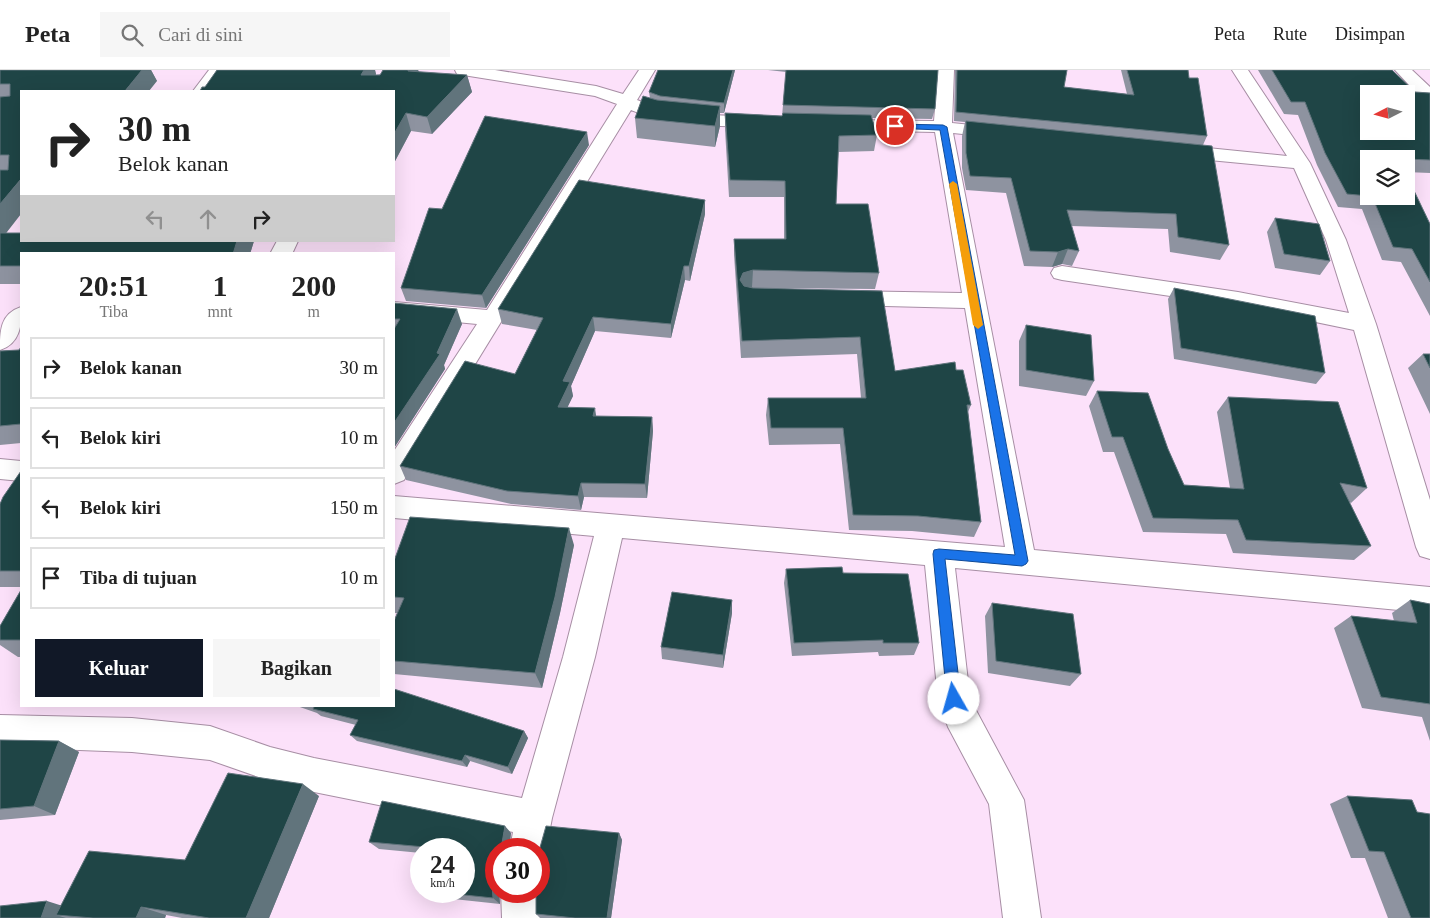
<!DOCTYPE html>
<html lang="id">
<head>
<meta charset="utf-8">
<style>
  body { margin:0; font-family:Georgia,serif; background:#f6f6f6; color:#222; height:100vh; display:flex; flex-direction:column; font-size:19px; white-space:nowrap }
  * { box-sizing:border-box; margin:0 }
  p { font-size:16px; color:#767676 }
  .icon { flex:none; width:28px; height:28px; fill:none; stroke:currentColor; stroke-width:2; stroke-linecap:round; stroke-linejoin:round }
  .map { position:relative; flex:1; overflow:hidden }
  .sheet { position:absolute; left:20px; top:182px; width:375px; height:455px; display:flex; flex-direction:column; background:#fff; border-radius:0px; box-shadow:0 5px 20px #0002 }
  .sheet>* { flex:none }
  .guide { position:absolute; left:20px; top:20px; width:375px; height:152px; border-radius:0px; box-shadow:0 5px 20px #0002; background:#fff; color:#222; overflow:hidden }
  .needle { width:32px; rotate:264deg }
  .fabs { position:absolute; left:1360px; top:15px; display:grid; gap:10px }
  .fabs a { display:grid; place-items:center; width:55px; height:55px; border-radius:0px; background:#fff; box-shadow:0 5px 20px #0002; font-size:25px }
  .speed { position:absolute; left:410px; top:768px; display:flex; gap:10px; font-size:25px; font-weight:700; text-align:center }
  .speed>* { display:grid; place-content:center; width:65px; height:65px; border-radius:50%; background:#fff; box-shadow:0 5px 20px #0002; line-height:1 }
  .speed small { font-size:12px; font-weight:400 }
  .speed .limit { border:8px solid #d22; background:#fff; color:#111 }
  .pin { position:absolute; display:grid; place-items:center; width:42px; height:42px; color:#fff; margin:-21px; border:2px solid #fff; border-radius:50%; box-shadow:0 1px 5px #0007 }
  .me { position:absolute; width:55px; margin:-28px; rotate:353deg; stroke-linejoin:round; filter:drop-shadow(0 0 4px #0008) }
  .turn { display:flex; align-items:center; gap:18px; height:105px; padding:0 15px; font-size:22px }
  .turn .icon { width:65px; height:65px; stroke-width:2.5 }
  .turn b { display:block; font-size:35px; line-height:42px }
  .lanes { display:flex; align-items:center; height:48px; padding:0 15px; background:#0003; justify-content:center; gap:25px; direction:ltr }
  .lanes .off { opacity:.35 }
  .eta { display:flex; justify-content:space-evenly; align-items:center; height:85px; text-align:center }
  .eta b { font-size:30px; font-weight:700; line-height:35px }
  .button { display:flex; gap:10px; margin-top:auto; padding:10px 15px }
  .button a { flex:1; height:58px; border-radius:0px; background:#111827; color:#fff; font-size:20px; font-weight:700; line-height:58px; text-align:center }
  .button a+a { background:#f6f6f6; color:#222 }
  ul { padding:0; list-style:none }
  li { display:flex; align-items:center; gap:15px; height:62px; margin:0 10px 8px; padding:0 5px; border:2px solid #e0e0e0; border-radius:0px }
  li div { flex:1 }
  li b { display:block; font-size:19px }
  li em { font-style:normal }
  header { display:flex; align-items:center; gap:30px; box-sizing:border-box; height:70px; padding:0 25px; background:#fff; border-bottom:1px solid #e0e0e0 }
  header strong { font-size:24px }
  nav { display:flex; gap:28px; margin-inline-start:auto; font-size:18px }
  .search { width:350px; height:45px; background:#f6f6f6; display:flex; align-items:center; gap:12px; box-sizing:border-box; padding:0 18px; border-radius:0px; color:#767676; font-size:19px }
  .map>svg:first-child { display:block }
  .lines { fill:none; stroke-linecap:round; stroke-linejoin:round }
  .street-casing { stroke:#a78ea4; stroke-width:2 }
  .street { fill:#fff; fill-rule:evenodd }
  .wall { fill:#8e93a0 }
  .shaded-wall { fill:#61747c }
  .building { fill:#1f4546; stroke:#61747c; fill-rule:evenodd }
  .route { fill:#1a73e8; stroke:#114b97 }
  .slow { fill:#f59e0b }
</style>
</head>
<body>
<header>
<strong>Peta</strong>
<div class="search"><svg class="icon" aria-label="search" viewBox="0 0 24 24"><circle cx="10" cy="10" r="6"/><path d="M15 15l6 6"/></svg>Cari di sini</div>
<nav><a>Peta</a><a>Rute</a><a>Disimpan</a></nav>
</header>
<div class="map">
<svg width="1430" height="848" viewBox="0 0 1430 848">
  <rect width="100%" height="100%" fill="#fce1fa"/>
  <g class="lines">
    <defs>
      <path id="street" d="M209,0H226L210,21H193Z
        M455,0H495L596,16L623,24L639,0H655L637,30C676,46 720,45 761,47L767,48L770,52L767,56L761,57C718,56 671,57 631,40L404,410L394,414V381L477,254L394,246V232L487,240L617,34L595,26L463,5L457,4Z
        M938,0H954L952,53L1001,58L1007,59L1010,63L1007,67L1001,68L953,63L1034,480L1430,517V543L955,498L970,629L1024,730L1041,848H1003L989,734L948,657L938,629L925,495L622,468L595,587L552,748L546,779L541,792L539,793V779H510L513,762L314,722L270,711L210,690L132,682L0,677V645L132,648L210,656L270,677L314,688L522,728L563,587L594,466L394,448V426L1005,477L965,238L845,235L837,233L834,228L837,223L845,221L962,223L935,62L837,60L831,59L828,55L831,51L837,50L934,51Z
        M1232,0H1248L1310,93L1346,170L1376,254L1430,430V489L1420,486L1416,477L1354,260L1238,236L1062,210L1054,208L1051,203L1054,198L1062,196L1238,222L1349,243L1326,170L1294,98L1178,87L1171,85L1169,81L1171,77L1178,75L1287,86Z
        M1395,0H1412L1430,17V32L1424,31Z
        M277,171H298L292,184H270Z
        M21,237C22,255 20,274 0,280C0,261 0,244 21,237Z
        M0,389L21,391V411L0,409Z
        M501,821H539L540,848H502Z"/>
    </defs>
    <use href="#street" class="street-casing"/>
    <use href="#street" class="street"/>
  </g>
  <path class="wall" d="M0,0H151L157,11L21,21L6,163L21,171H254L250,184H21V214H0Z
    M217,0H375L376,5L418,0L419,2L467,5L472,22L432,64L411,61L394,93V21L205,17Z
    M658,0H735L724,43H720V56L715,77L637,68L635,48L650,28L649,22Z
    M768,0H938L935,39L932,49L872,48L877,65L874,81L838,82L836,134L879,203L875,219L751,218L882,221L895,301L956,300L971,335L968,342L981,452L974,467L912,461L849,460L840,374L769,375L766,345L768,328H861L857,284L741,288L734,185V169H784V127H729L725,60V43L782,46L786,2Z
    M955,0H1067L1064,17L1127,24L1121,0H1188L1189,8L1207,66L1203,75L1229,175L1220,190L1170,182L1168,159L1071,156L1079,181L1072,196L1062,194L1052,197L1024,196L1006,123L966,120L962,98V66L965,52L954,51Z
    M1258,0H1392L1415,22L1430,23V103L1406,102V89H1369L1406,126L1430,154V246L1401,192L1382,190L1362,139L1338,137L1317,95L1298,45L1284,44Z
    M589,75L486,238L406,231L401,218L442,139Z
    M705,130V144L690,211L685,210L671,268L595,261L571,316L573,326L567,337L596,346L652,347L653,361L647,428L584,427L581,440L511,434L406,410L400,396L515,304L537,260L502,254L498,239Z
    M1275,148L1330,191L1320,205L1275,198L1267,162Z
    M1174,218L1325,303L1316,314L1174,289L1168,229Z
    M394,233L462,254L444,295L445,299L394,378Z
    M1026,255L1094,311L1086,326L1019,316V271Z
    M21,277V373L0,375V281L19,280Z
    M1423,284H1430V344L1408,298Z
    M1097,321L1168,379L1184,415L1230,418L1217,342L1228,327L1367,418L1351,433L1349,432L1371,476L1354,490L1233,483L1226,464L1143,462L1114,382H1103L1089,336Z
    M21,401V517H0V434Z
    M574,475L560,543L542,618L394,604V551L397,543H394V491Z
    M786,499L843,503L919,573L914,585L879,586L878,582L792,586L784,513Z
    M21,520V587H18L0,575V556Z
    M732,530V543L723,598L662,589L661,577Z
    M1410,530L1430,534V671L1422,647L1362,638L1334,558L1351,546L1394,551L1392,543Z
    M992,533L1081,604L1070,616L988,603L985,546Z
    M297,636H394L524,661L528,668L512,704L470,691L467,697L357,671L350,665L356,655L321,646L317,643Z
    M0,670L59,671L79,682L55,745L0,750Z
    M319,726L269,848H182L166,845L165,848H0L61,835L185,790Z
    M1347,726L1417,742L1430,848H1388L1365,788H1351L1330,734Z
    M511,763L510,773L532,774L536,779H496V821H499L500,834L444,828L436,822L464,779H421V783L379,779L369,772Z
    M619,763L622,770L611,848H540L536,844Z"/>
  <path class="shaded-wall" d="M142,0H151L157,11L149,21H125Z
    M364,0H375L376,4L367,21L361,5Z
    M408,0H418L420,4L413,18Z
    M733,0H735L724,43V33Z
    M467,5L472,22L432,64L427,47Z
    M720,36V56L715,77V56Z
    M406,43L411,61L394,93V64Z
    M587,62L589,75L486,238L482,225Z
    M21,109V144L0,171V134Z
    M705,130V144L690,211L689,196Z
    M237,171H254L250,184H233Z
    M1068,179L1062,194L1052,197L1058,182Z
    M684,196L685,210L671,268V254Z
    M753,200L752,217L742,220L740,210L743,203Z
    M457,239L462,254L444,295L445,299L394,378V353L437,283Z
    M593,247L595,261L571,316L573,326L561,351L558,337L563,311Z
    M595,338L597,352L593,346Z
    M652,347L653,361L647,428L645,414Z
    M581,413L584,427L581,440L578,426Z
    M569,458L574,475L560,543L542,618L535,603Z
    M732,530V543L723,598V585Z
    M524,661L528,668L512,704L508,697Z
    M59,671L79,682L55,745L34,736Z
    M465,685L470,691L467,697L462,691Z
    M303,714L319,726L269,848H246Z
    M505,756L511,763L509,779L502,773Z
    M619,763L622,770L611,848H607Z
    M494,813L496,815V821H499L500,834L493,828L492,815Z
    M47,831L69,838L56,845L66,848H41Z
    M141,837L166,845L165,848H136Z"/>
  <path class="building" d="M0,0H142L125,21H21V109L0,134V100H8L9,85H0V27L10,26V14H0Z
    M217,0H364L361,5H380L383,0H408V1L467,5L427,47L406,43L394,64V21H200L202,17H205Z
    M658,0H733L724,33L660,26L649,22Z
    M786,0H938L935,39L783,35Z
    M957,0H1067L1064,17L1134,25L1127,0H1188L1189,8H1198L1207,66L956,42Z
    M1272,0H1392L1415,22L1430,23V90L1406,89H1369V126L1347,124L1325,83L1305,32H1291ZM1369,24H1406V61H1369Z
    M643,26L657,30L720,36L715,56L635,48Z
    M725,43L782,46L783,43L871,45L877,65L839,66L836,134H868L879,203L753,200L743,203L740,210L744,216L753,218L882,221L895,301L955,292L956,300H963L971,335H967L981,452L918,446L853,445L843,358H771L768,328H866L860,267L742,271L734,169H786L785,111L730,110Z
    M485,46L587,62L482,225L401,218L429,138L442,139Z
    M966,51L1212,76L1229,175L1178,167L1176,144L1067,140L1079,181L1068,179L1058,182L1030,181L1011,108L970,106L966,83Z
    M1406,104L1430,154V212L1412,179L1393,177L1372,126H1406Z
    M579,110L705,130L689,196H684L671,254L593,247L563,311L570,312L558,337L595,338L593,346L652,347L645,414L581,413L578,426L507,421L400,396L465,291L515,304L543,248L498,239Z
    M1275,148L1319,154L1330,191L1284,184Z
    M0,163H21V171H237L233,184H21V196H0Z
    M1174,218L1315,246L1325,303L1181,278Z
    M394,233L457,239L437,283L440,284L394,353V259L400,249H394Z
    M1026,255L1091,265L1094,311L1026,300Z
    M21,277V354L0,356V281L19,280Z
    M1423,284H1430V298Z
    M1097,321L1148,323L1168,379L1184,415L1244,419L1228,327L1338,332L1367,418L1340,413L1371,476L1246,470L1238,450L1153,448L1123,367H1112Z
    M21,401V501H0V434L3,427Z
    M410,447L569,458L555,527L535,603L394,591V551L404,528L394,527V491Z
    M842,497L843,503L908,504L919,573H883V570L794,573L786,499Z
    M21,520V570H0V556Z
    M672,522L732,530L723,585L661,577Z
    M1410,530L1430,534V634L1381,627L1351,546L1417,553Z
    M992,533L1073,544L1081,604L996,591Z
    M394,619L524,661L508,697L465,685L462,691L350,665L358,650L313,639L314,637L311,636H394Z
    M0,670L59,671L34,736L0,739Z
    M228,703L303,714L246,848H209L141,837L136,848H93L56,845L89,781L185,790Z
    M1347,726L1412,730L1417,742L1430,744V848H1411L1384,782L1369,781Z
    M382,731L505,756L502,773L532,774V779H496V813H494L492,815L493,828L436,822L464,821V779H447L369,772Z
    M546,756L619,763L607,848H575L536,844V821H539V781Z
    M47,831L41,848H0V836Z"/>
  <path class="route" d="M895,54L943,55L947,57L1028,491L1026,494L1022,496L945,489L961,629L959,634L954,635L949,634L947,629L933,484L934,480L939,479L1015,485L940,60L892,58V55Z"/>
  <path class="slow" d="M953,111L957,114L983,255L978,259L973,255L949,114Z"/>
</svg>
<div class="fabs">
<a><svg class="needle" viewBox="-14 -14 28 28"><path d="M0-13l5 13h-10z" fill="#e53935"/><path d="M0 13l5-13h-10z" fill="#767676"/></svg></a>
<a><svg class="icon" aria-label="layers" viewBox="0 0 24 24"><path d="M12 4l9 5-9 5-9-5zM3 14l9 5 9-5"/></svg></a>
</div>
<div class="speed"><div>24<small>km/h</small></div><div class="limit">30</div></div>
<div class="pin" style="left:895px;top:56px;background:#d93025"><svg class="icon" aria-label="arrive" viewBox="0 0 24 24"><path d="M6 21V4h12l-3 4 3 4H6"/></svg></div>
<svg class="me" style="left:954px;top:629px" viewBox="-20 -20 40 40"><circle r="19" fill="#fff"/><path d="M0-13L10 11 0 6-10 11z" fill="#1a73e8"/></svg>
<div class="guide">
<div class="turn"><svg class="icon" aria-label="right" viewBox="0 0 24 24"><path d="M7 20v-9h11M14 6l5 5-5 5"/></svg><div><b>30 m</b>Belok kanan</div></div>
<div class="lanes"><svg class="icon off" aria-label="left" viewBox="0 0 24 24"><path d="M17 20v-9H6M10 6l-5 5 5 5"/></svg><svg class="icon off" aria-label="ahead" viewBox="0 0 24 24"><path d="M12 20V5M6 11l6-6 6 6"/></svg><svg class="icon" aria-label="right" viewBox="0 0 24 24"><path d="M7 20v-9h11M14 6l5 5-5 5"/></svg></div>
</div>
<section class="sheet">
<div class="eta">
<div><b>20:51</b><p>Tiba</p></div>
<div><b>1</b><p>mnt</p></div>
<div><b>200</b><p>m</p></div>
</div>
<ul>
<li><svg class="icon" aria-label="right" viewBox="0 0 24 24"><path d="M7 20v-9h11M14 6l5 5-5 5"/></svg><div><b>Belok kanan</b></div><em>30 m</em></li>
<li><svg class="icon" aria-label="left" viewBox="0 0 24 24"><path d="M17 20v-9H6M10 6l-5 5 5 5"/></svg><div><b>Belok kiri</b></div><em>10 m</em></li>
<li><svg class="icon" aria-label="left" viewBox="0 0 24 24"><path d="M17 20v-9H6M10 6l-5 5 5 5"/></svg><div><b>Belok kiri</b></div><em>150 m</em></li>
<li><svg class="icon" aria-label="arrive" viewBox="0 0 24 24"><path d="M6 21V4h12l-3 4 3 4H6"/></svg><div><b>Tiba di tujuan</b></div><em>10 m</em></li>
</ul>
<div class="button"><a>Keluar</a><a>Bagikan</a></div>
</section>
</div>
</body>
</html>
